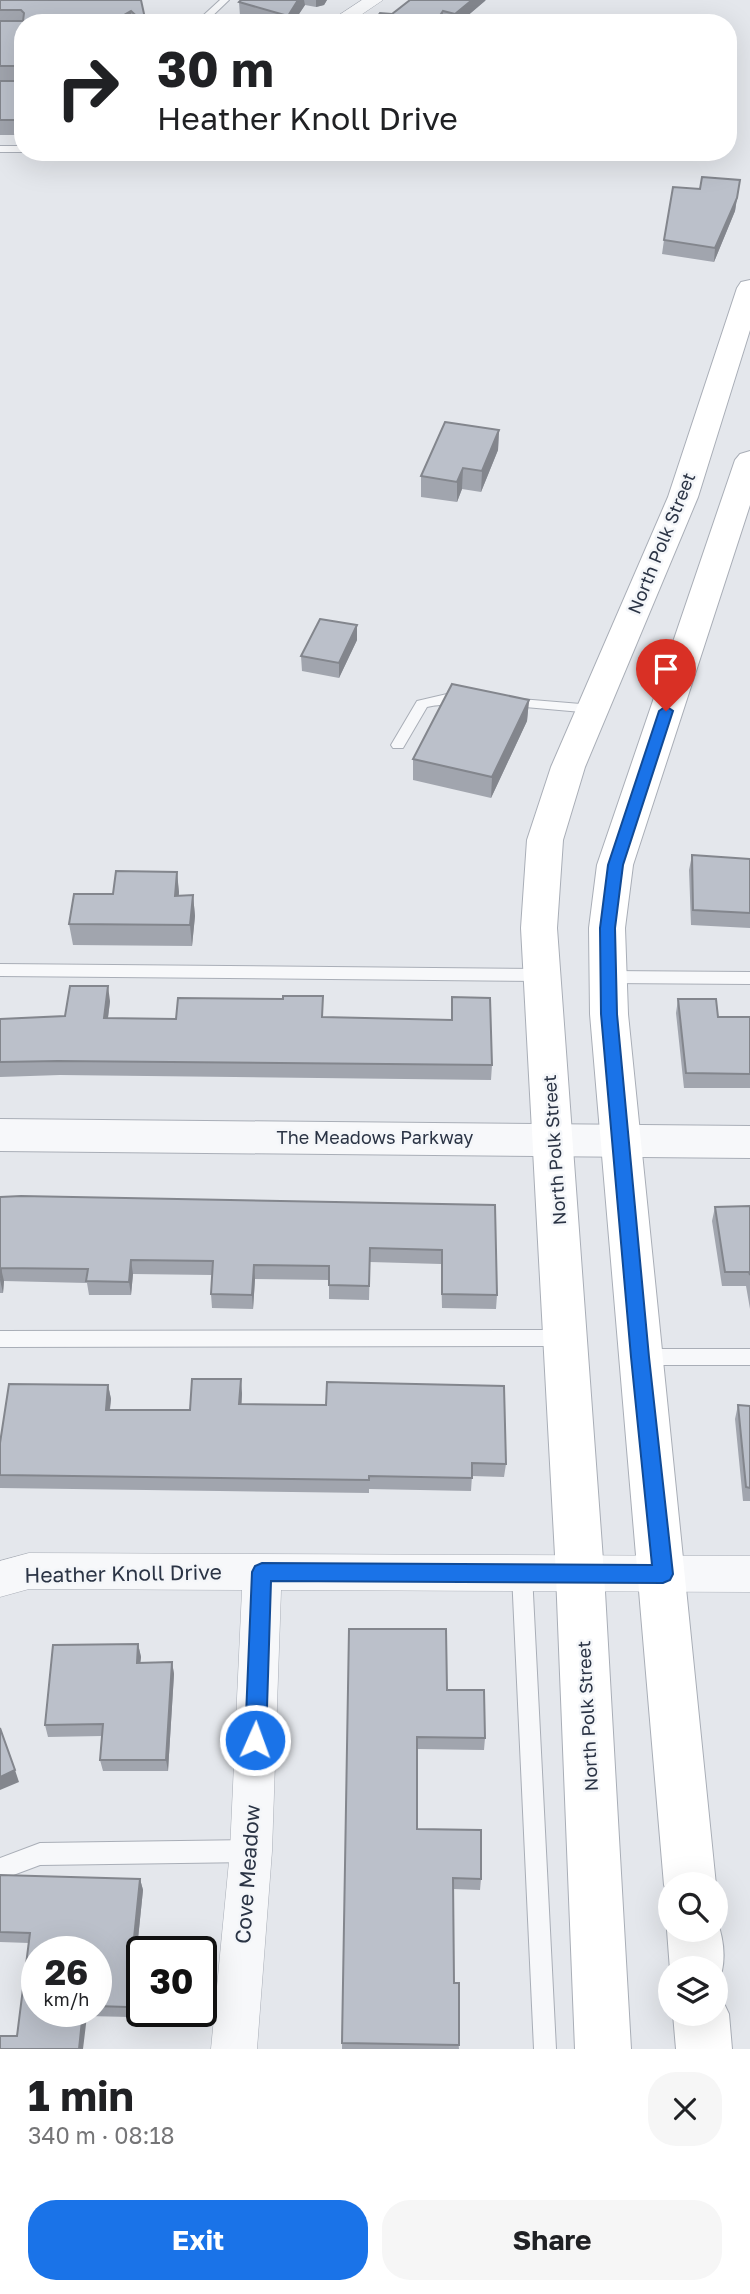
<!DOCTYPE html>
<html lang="en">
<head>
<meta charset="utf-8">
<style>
  body { margin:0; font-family:"Golos Text",sans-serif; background:#f6f6f6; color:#202124; height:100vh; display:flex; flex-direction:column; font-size:26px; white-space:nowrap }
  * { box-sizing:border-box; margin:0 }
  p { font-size:23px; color:#757577 }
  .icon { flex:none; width:38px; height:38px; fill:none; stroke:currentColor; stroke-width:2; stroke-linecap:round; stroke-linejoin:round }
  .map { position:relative; height:2049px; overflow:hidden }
  .drawer { display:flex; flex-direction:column; background:#fff; flex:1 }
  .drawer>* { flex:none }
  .banner { position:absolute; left:14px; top:14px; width:723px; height:147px; border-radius:28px; box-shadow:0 7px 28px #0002; background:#fff; color:#202124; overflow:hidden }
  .fabs { position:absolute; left:658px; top:1872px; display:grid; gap:14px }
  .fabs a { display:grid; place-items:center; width:70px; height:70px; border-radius:50%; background:#fff; box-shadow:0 7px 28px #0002; font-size:35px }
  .speed { position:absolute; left:21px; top:1936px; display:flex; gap:14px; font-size:35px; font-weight:700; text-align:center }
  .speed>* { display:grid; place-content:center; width:91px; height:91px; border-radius:50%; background:#fff; box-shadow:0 7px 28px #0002; line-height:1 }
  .speed small { font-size:18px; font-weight:400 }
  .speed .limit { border:4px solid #111; border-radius:10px; background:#fff; color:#111 }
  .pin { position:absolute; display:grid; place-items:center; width:60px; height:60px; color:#fff; margin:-72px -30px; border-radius:50% 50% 50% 0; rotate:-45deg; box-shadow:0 0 7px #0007 }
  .pin .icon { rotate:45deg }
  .me { position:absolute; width:77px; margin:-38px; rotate:2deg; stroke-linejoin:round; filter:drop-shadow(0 0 5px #0008) }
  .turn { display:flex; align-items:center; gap:24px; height:147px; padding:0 28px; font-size:32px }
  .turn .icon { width:91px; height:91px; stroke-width:2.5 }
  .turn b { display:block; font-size:49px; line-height:60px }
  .round { display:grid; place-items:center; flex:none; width:74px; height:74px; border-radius:28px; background:#f6f6f6 }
  .overview { display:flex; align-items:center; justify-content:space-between; height:119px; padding:0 28px }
  h1 { font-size:42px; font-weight:700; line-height:52px }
  .button { display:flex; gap:14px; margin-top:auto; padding:14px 28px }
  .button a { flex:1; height:80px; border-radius:28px; background:#1a73e8; color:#fff; font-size:28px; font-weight:700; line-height:80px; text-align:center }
  .button a+a { background:#f6f6f6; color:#202124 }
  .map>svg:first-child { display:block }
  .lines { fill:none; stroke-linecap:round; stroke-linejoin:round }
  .service-casing { stroke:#a9aeb7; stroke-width:2 }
  .minor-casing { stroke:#a9aeb7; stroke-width:1 }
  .tertiary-casing { stroke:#a9aeb7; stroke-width:2 }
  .secondary-casing { stroke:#a9aeb7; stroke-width:2 }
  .service { fill:#f7f8fa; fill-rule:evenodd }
  .minor { fill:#f7f8fa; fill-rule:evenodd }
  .tertiary { fill:#f7f8fa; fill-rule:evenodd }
  .secondary { fill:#fff; fill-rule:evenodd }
  .wall { fill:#a1a5ae; fill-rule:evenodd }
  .shaded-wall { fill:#83868d }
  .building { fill:#bbc0ca; stroke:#83868d; stroke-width:2 }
  .route { fill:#1a73e8; stroke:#114b97; stroke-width:2 }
  .labels { text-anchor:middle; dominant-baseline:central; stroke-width:5; stroke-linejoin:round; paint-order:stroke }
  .street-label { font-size:18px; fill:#2b3445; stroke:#f4f6f9 }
  .near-street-label { font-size:21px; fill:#2b3445; stroke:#f4f6f9 }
</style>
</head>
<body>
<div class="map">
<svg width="750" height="2049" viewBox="0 0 750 2049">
  <rect width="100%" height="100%" fill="#e4e7ec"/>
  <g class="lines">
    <defs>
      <path id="service" d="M220,0H229L205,23H195Z
        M0,146H23V152H0Z
        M447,694H465L472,698C464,704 439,704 427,707L403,748H393L391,745L417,701Z
        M508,698L593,705L600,709L593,713L503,705L501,702L503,699Z
        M0,964L542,969L550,975L542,981L0,976Z
        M608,971L750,972V984L608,983L600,977Z
        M563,1330L569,1333L572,1338L569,1343L563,1346L0,1347V1331Z
        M644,1349H750V1365H644L638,1362L635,1357L638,1352Z
        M522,1565L529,1568L532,1574L556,2049H534L512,1574L515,1568Z
        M251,1840L259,1843L262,1851L259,1859L251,1862L40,1865L0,1880V1858L40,1843Z"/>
      <path id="minor" d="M362,0H383L349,23H327Z
        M29,1553L750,1556V1592L281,1590L272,1851L257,2049H211L230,1851L242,1590L29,1589L0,1597V1561Z"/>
      <path id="tertiary" d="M0,1119L750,1126V1158L0,1151Z"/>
      <path id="secondary" d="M750,280V330L698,497L585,767L563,840L557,928L604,1574L631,2049H575L556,1574L521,928L527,840L551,767L668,497L737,288L741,282Z
        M750,451V505L633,865L625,928L628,1014L716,1885H670V1901L664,1885L590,1014L589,928L597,865L735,460L740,454Z
        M716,1918C725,1941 727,1966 716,1988V1969L670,1970L667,1930L670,1923V1930H716Z
        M716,1993L720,1995L729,2014L732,2049H676L673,2014H716Z"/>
    </defs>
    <use href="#service" class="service-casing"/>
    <use href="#minor" class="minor-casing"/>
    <use href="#tertiary" class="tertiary-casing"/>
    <use href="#secondary" class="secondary-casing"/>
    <use href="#service" class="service"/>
    <use href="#minor" class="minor"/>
    <use href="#tertiary" class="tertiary"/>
    <use href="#secondary" class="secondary"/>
  </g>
  <path class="wall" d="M0,0H141L146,23H23V80H0Z
    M241,0H327L324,5L316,7L305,5L293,23H263L240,16L239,2Z
    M485,1L459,23H373L392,14Z
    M0,81H23V140H21L20,135H0Z
    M740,180L735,211L714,262L662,254L664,240L700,189Z
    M499,430L498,450L481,492L462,489L457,502L421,497V476Z
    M357,625V640L339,678L302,671L301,656Z
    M529,700L527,721L491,798L413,780V759Z
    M692,855L750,859V928L691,925L689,870Z
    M177,872L179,896L193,895L195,916L192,946L73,945L69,924L113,894Z
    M452,997L492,1065L491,1080L60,1075L0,1077V1019L65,1016L110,1001L108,1018L176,1019L323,1017L451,1020Z
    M678,999L718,1017H750V1088H684L676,1013Z
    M0,1197L495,1205L497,1295L496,1309L442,1308L441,1264L370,1262L369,1300L329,1299V1280L255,1279L253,1309L212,1308L211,1294L212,1275L133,1274L131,1295H89L87,1283L4,1281L3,1293H0Z
    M750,1206V1309L746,1286H722L712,1221L715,1207Z
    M108,1385L111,1399L110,1410H190L242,1393L241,1404L506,1464L504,1477L472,1476L471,1491L369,1489V1493L0,1488V1443Z
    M738,1405L750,1406V1501H743L735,1419Z
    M349,1629L485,1738L484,1750L417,1749V1829L481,1879L480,1890L453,1889L454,1983L459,2049H342Z
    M138,1644L141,1657L140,1663L172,1662L174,1674L168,1771H103L100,1760L102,1736L48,1737L45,1725Z
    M0,1875L140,1879L143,1890L130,2017L87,2016L17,2036L29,1943L0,1942ZM96,1951V2011H37Z"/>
  <path class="shaded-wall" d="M298,0H304L305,5L293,23H288V16Z
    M316,0H327L324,5L316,7Z
    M472,0H486L459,23H454L455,14Z
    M131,11L132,23H110Z
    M443,11L442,23H435Z
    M737,198L735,211L714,262L715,248Z
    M499,430L498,450L481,492L482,471Z
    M463,468L462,489L457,502V482Z
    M357,625V640L339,678V663Z
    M529,700L527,721L491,798L492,777Z
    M177,872L179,892L177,916L175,896Z
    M193,895L195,916L192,946L190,925Z
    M108,986L110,1001L106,1033L104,1018Z
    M131,1260L133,1274L131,1295L129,1282Z
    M254,1265L255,1279L253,1309L252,1295Z
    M1,1268L4,1281L3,1293L0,1280Z
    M241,1379L242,1393L241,1417L239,1404Z
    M108,1385L111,1399L108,1423L106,1410Z
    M138,1644L141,1657L139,1675L137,1663Z
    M172,1662L174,1674L168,1771L166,1760Z
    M15,1770L19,1782L0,1790V1777Z
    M140,1879L143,1890L130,2017L127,2007Z
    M83,2011H85L87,2016L83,2049H79Z"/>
  <path class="building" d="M0,0H141L146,23H144L131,11L110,23H23V66H0V21H23L24,13L21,10H0Z
    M241,0H298L288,16L239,2Z
    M410,0H472L455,14L443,11L435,23H373L380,13L392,14Z
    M0,81H23V126H19L20,120H0Z
    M702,177L740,180L737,198L715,248L664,240L673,187L700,189Z
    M445,422L499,430L482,471L463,468L457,482L421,476Z
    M320,619L357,625L339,663L301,656Z
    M452,684L529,700L492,777L413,759Z
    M692,855L750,859V913L693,910Z
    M116,871L177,872L175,896L193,895L190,925L69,924L74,894H113Z
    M70,986H108L104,1018L176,1019L178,998L283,999V996H323L322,1017L452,1020V997L490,998L492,1065L58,1061L0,1062V1019L65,1016Z
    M678,999H716L718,1017H750V1074L686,1073Z
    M21,1196L495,1205L497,1295L442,1294V1250L370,1248L369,1286L329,1285V1266L254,1265L252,1295L211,1294L213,1261L131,1260L129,1282L86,1281L88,1269L1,1268L0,1278V1197Z
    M750,1206V1275L749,1272H725L715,1207Z
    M192,1379H241L239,1404L326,1405L327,1382L504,1386L506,1464L472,1463V1478L369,1476V1480L0,1475V1443L9,1384L108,1385L106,1410H190Z
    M738,1405L750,1406V1488L746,1487Z
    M349,1629H446L447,1690H484L485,1738L417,1737V1829L481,1830V1879L453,1878L454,1983H459V2045L342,2043Z
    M138,1644L137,1663L172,1662L166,1760H100L103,1724L45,1725L53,1645Z
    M0,1728L15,1770L0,1777Z
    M0,1875L140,1879L127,2007L96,2006V1951H37V2011H83L79,2049H0V2036H17L30,1933L0,1932Z"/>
  <path class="route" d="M666,706L673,711L623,865L615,928L617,1014L649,1357L673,1574L670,1580L663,1583L271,1581L266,1740L263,1747L255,1750L248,1747L245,1740L252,1572L255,1566L262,1563L652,1565L631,1357L601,1014L600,928L608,865L659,711Z"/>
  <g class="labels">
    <g class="street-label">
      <text transform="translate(661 543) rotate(-68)">North Polk Street</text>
      <text x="375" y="1137">The Meadows Parkway</text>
      <text transform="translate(554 1150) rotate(-94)">North Polk Street</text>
      <text transform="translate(587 1716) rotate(-93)">North Polk Street</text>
    </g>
    <g class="near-street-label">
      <text transform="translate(123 1573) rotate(-1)">Heather Knoll Drive</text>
      <text transform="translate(247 1874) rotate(-86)">Cove Meadow</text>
    </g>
  </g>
</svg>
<div class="fabs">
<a><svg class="icon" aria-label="search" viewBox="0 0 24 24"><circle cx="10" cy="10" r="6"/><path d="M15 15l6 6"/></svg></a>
<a><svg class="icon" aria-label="layers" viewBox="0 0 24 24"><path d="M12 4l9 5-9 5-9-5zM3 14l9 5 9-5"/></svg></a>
</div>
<div class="speed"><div>26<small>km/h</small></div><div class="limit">30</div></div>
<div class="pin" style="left:666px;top:711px;background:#d93025"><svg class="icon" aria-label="arrive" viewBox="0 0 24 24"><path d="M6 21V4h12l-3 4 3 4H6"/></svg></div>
<svg class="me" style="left:255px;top:1740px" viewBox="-20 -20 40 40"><circle r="17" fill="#1a73e8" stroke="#fff" stroke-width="3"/><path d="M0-11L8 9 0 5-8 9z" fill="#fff"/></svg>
<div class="banner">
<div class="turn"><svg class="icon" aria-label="right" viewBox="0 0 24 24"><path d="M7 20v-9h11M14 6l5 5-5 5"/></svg><div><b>30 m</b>Heather Knoll Drive</div></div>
</div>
</div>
<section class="drawer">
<div class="overview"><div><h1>1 min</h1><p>340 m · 08:18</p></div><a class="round"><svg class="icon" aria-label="close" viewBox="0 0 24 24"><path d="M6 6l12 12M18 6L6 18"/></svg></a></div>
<div class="button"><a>Exit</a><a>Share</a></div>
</section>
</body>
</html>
